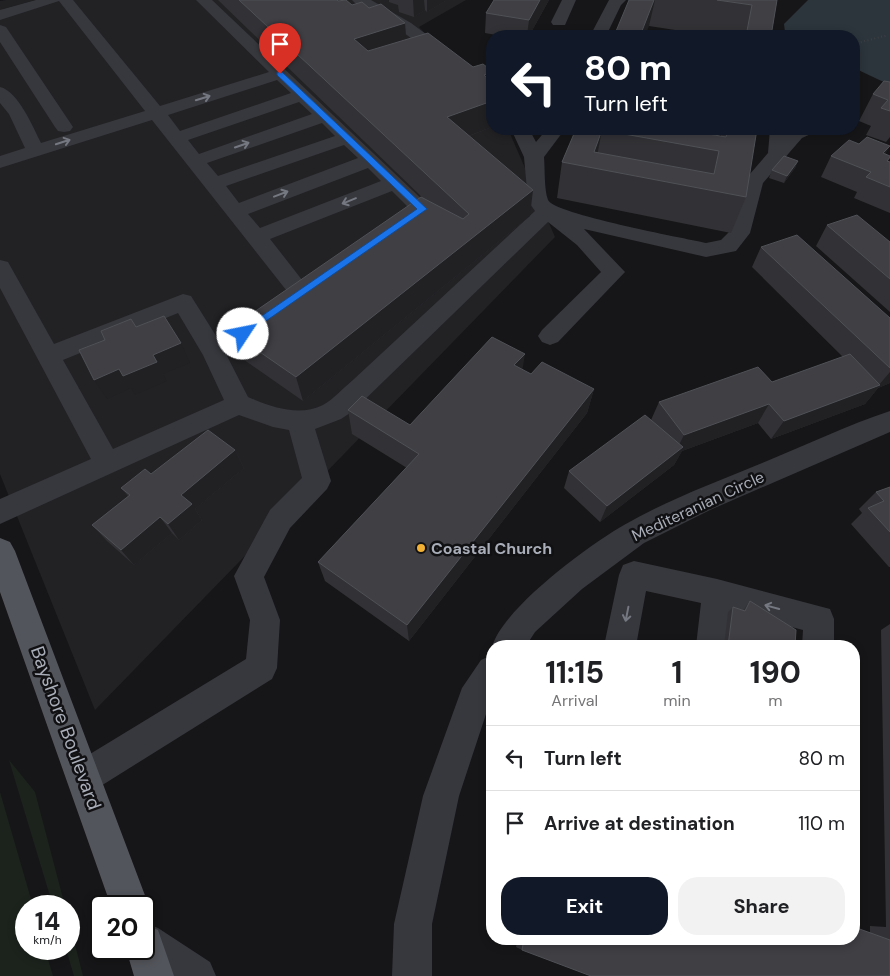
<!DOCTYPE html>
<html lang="en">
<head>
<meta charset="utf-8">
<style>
  body { margin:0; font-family:"DM Sans",sans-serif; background:#f2f2f2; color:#202124; height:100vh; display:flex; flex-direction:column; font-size:19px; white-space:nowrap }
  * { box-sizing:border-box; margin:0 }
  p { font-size:16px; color:#757577 }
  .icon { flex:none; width:28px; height:28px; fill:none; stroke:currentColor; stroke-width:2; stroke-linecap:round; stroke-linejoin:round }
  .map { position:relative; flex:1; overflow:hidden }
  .sheet { position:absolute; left:486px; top:640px; width:374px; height:305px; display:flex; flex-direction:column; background:#fff; border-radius:20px; box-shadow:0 2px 8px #0003 }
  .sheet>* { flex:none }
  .top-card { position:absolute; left:486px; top:30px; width:374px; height:105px; border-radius:20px; box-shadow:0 2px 8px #0003; background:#111827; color:#fff; overflow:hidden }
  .speed { position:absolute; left:15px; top:895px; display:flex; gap:10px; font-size:25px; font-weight:700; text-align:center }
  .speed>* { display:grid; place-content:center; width:65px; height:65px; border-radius:50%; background:#fff; box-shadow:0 2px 8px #0003; line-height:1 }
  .speed small { font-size:12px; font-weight:400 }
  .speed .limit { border:2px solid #111; border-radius:8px; background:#fff; color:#111 }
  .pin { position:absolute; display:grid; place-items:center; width:42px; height:42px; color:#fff; margin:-51px -21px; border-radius:50% 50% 50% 0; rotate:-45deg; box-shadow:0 0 5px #0007 }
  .pin .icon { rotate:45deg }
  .me { position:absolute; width:55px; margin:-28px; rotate:56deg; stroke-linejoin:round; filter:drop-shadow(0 0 4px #0008) }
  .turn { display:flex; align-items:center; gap:18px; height:105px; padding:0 15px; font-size:22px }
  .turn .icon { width:65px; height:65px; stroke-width:2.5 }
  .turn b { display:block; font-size:35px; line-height:42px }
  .eta { display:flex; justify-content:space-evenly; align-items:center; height:85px; text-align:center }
  .eta b { font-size:30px; font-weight:700; line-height:35px }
  .cta { display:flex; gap:10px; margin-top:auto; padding:10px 15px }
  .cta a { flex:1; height:58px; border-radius:20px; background:#111827; color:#fff; font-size:20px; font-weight:700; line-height:58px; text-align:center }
  .cta a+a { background:#f2f2f2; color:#202124 }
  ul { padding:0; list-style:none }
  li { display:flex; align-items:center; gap:15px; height:65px; padding:0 15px; border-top:1px solid #e0e0e0 }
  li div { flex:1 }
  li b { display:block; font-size:19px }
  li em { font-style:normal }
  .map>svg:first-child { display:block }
  .built { fill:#222225 }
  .green { fill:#1c231d }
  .water { fill:#2c353c }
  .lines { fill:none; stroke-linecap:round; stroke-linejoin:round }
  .path { stroke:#3d3f44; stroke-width:2; stroke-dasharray:1 2.5; stroke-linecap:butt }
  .minor { fill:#37383d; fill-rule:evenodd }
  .major { fill:#53555c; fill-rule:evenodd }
  .wall { fill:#323236 }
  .shaded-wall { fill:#212124 }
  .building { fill:#3f3f44; stroke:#4f5156; fill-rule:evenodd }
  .oneway { stroke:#757881 }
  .route { fill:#1a73e8; stroke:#114b97 }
  .poi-dot { fill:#f2b134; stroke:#111113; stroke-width:2 }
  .labels { text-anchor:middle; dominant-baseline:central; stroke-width:5; stroke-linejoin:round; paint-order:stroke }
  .street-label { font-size:16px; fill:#a8adb8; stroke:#111113 }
  .poi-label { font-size:16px; font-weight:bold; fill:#a8adb8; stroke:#111113; text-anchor:start }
  .near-street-label { font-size:19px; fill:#a8adb8; stroke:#111113 }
</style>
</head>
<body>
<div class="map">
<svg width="890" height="976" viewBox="0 0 890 976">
  <rect width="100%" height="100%" fill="#161618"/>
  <path class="built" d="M12,0H466L419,27L492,104V129H508L555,237L95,710L0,474V3Z"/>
  <path class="green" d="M9,760L35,792L65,906H53Z
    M0,792L33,906H26V949H45L53,976H0Z
    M69,921L83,976H74L66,949H69Z"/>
  <path class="water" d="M808,0H890V85L854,68V36H791L785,32L784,24Z"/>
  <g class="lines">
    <path class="path" d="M854,44L888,35"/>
    <path class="minor" d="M36,0H73L160,106L269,72L196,0H212L432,209C424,221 408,232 394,229L391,224L394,219L409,208L392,191L270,239L313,294L310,300L302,302L294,300L152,120L0,168V156L25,148L9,114L0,103V87C18,91 33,127 41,143L145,111L59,1L0,20V10ZM277,80L291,93L180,131L168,115ZM299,102L312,114L199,154L188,140ZM322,123L335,136L218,176L207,163ZM344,145L358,158L239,203L226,186ZM368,168L381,181L260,228L248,214Z
      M352,0H371L411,23L492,83V96L486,95L399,29L355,3Z
      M562,0H576L565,25H553L551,22Z
      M609,0H626L621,5L606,36H590Z
      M0,25L6,27L73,127L70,131L64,132L58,131L55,127L0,42Z
      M511,129H529L536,142L547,129H565L544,157C545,168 544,190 548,200C554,214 684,238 706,243L721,240L730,231L743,182L768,153L770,129H788V131L792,129H816L813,133L802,138L763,183L750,233L736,251L706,257L584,229L625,272L558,342L550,345L542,342L538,336L542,330L601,272L577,245L548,222L353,411L341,419L315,429L331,481L327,489L290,528L264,577L280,620L277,668L272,679L96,789L84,794L72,789L67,777L72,765L246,659L250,620L234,576L270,510L302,478L289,430L273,427L239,415L0,524V499L91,459L0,288V260L8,262L54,344L183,294L191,296L218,339C233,329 253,309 272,314L276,320L272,326L227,356L248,397C271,407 299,417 323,405C334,399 343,388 353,380L535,211L528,201L524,157ZM178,313L203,355L224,400L113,449L63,360Z
      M890,411V432L710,510L644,543L582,589L535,632L526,646L492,647C503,608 589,545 624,525C669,499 719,481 767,461C808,444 848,425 890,411Z
      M634,561L717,579L830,609L834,619V646H802L803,630L731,611L728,646H696L701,603L646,591L636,646H604L619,575L623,565Z
      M492,655V700L488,708L459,796L432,924V976H392L394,924L423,796L462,688L481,660Z
      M144,922L158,928L210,962L216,976H161L130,956L127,949H144Z"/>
    <path class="major" d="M0,538L10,542L15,551L149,906L144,919V906H111L0,592Z
      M144,924L158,930L174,976H134L126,949H144Z"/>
  </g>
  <path class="wall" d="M218,0H337L352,5L369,8L405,23L406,40L473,67L492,71V127L469,136L530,216L303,401L237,355L228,330L424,199Z
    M389,0H447L427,12L425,10L414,17L399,12L398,5L389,2Z
    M494,0H549L529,36H502L485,33L486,13Z
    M629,0H777L771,36H714L649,26Z
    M890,82V137L886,142L866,135L871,126L859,121L873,94Z
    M576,129L721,136L722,129H757L746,197L731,233L557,198L562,162Z
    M885,154L890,156V158L888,161L890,162V213L854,198L857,192L821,177L831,156Z
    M798,161L795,168L784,183L769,178L772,170Z
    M827,225L890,242V312L816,246Z
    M761,247L890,318V383L878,388L865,404L771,439L758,423L682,451L674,465L600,522L564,488L569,471L651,420L659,402L772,382L843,357L752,267Z
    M522,370L531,374L594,389L587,413L409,641L325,581L318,562L407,468L352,434L348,410L410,425Z
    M235,450L244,468L195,509L202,520L179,540L172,533L134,565L107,541L92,525L128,496L121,488L151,474Z
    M890,487V567H889L851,524L862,513L859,509L876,492Z
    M750,601L795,646H724L728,612L733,607L743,611L746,606Z
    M890,624V976L522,950L516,947L518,939H854L870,933V926L886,927L881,630Z"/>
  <path class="shaded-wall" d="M6,0H35L2,9L0,5V1Z
    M413,0H424L425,10L414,17Z
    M427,0H447L427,12Z
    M540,0H549L529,36H527L529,20Z
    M653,0H655L649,26L645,36H640Z
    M405,23L407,50L356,65L354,39Z
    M492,72V95L484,75Z
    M492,101V127L447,144V117Z
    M602,130L595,167L594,152Z
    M890,146L878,167L883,153Z
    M798,161L795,168L784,183L787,176Z
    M533,190L530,216L303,401L296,377Z
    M181,343L190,363L163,374L167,381L135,395L131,388L107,399L94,380Z
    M525,354L521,379L514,365Z
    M890,372V383L878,388L865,404L771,439L784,421L878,386Z
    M594,389L587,413L409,641L407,625Z
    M769,404L758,423L682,451L674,465L600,522L607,506L675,453L684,435Z
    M235,450L244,468L195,509L202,520L179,540L168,524L181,495Z
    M160,517L172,533L134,565L121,550Z"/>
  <path class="building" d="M239,0H337L338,1L346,0L352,5L362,2L369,8L381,4L405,23L354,39L368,51L428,33L473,67L483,64L492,71V72L484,75L492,82V101L447,117L533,190L296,377L228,330L421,197L463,219L469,214Z
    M494,0H540L529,20L486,13Z
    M629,0H654L640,36H614Z
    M717,0H777L771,36H746L752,5Z
    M884,81L890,82V111L881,108L888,100L873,94Z
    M576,129H679L726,137L728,129H757L746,197L562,162ZM602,130L719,151L714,174L594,152Z
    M867,137L890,146L883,153L890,156V157L887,161L890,162V187L866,177L871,172L831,156L849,140L859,144Z
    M784,156L798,161L787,176L772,170Z
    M857,215L890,242V279L827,225Z
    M797,235L890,318V368L761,247Z
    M164,316L181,343L153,355L157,362L123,376L119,369L94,380L79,350L105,340L101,331L131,319L136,327Z
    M492,337L525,354L514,365L531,374L542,362L594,389L407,625L318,562L419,454L348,410L362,396L410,425Z
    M850,354L880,385L784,421L769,404L684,435L659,402L758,367L772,382Z
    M645,415L683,447L607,506L569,471Z
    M208,430L235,450L181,495L192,504L168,524L160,517L121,550L92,525L130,495L121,488L145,469L151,474Z
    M890,487V532L868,508L884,501L876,492Z
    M750,601L796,630L795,646H728L733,607L745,611Z
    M854,927L890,940V976H591L522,950L524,939H854Z"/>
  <defs><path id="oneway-shaft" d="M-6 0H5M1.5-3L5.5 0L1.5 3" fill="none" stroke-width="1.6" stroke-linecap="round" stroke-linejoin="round" transform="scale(1.25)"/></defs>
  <g class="oneway">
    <use href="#oneway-shaft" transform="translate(203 98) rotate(-17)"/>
    <use href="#oneway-shaft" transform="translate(63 142) rotate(-18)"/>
    <use href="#oneway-shaft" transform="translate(242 145) rotate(-19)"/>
    <use href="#oneway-shaft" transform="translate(281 194) rotate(-21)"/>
    <use href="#oneway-shaft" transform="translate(349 201) rotate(158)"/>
    <use href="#oneway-shaft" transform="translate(772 607) rotate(-165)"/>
    <use href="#oneway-shaft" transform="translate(627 614) rotate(101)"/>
  </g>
  <path class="route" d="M277,72H282L427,209L243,337L240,336V331L417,209L277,75Z"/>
  <circle class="poi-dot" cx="421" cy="548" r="5"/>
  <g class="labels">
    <g class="street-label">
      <text transform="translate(698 506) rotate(-25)">Mediteranian Circle</text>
    </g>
    <g class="poi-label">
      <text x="431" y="548">Coastal Church</text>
    </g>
    <g class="near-street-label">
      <text transform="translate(66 728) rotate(70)">Bayshore Boulevard</text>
    </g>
  </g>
</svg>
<div class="speed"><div>14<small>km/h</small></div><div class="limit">20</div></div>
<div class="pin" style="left:280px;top:74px;background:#d93025"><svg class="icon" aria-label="arrive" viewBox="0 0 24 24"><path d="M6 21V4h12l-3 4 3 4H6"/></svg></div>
<svg class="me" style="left:243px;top:334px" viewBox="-20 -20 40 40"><circle r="19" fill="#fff"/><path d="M0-13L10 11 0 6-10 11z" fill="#1a73e8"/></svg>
<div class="top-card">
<div class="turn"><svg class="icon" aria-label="left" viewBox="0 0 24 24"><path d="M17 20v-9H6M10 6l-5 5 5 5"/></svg><div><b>80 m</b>Turn left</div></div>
</div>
<section class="sheet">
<div class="eta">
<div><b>11:15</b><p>Arrival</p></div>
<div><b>1</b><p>min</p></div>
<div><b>190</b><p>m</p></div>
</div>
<ul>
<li><svg class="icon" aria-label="left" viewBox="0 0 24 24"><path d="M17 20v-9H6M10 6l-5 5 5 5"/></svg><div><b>Turn left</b></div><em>80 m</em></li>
<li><svg class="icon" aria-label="arrive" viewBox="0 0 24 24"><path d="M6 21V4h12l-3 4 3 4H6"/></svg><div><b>Arrive at destination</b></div><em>110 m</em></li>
</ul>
<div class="cta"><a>Exit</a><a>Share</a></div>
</section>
</div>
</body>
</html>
